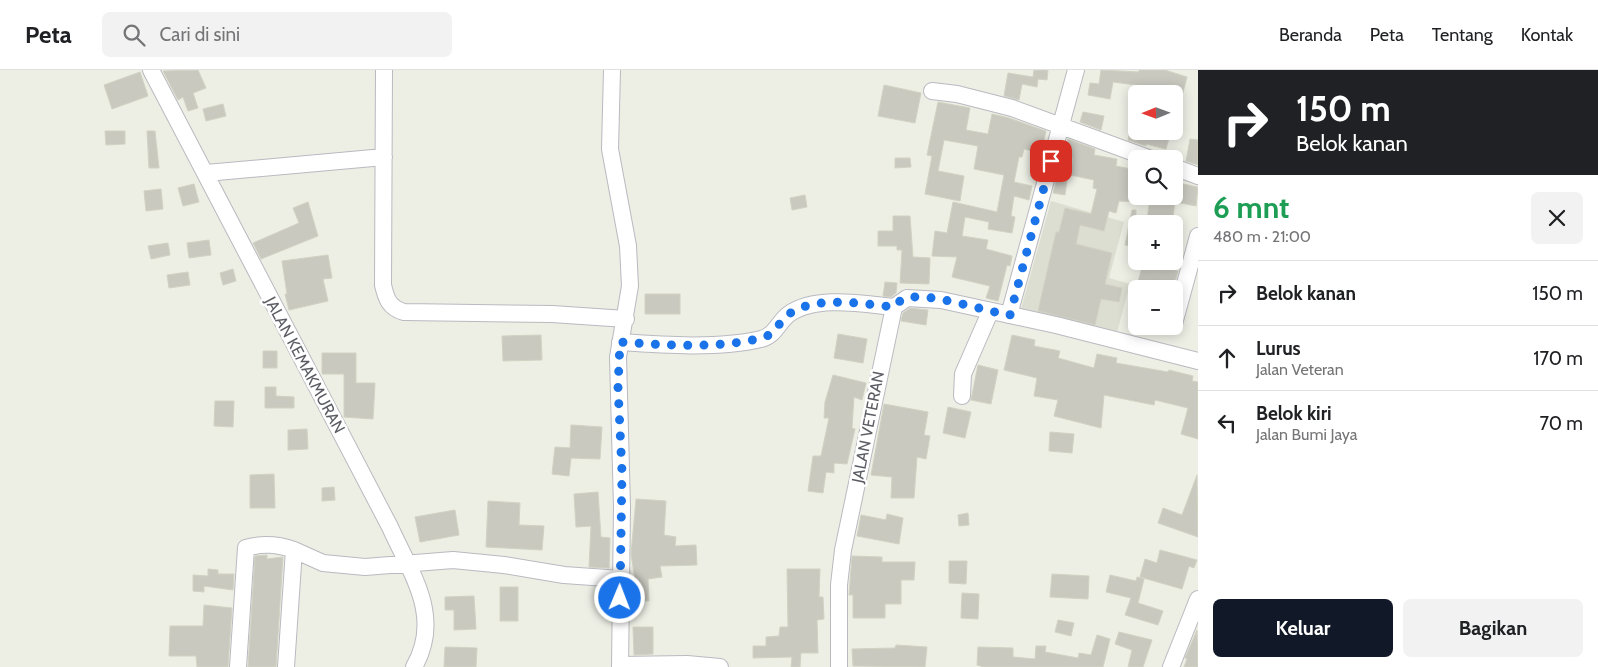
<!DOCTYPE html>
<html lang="id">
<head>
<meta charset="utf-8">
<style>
  body { margin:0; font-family:Cabin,sans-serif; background:#f2f2f2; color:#202124; height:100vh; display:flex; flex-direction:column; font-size:19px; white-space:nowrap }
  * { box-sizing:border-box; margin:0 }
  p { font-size:16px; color:#757577 }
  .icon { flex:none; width:28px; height:28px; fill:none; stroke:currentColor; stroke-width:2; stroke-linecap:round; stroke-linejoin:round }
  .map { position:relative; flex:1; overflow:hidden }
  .drawer { display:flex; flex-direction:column; background:#fff; width:400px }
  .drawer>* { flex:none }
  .hud { background:#202124; color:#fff; overflow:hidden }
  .needle { width:32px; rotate:269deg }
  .controls { position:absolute; left:1128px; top:15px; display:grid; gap:10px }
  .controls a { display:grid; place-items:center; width:55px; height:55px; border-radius:8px; background:#fff; box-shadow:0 2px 12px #0003; font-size:25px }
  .pin { position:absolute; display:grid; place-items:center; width:42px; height:42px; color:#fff; margin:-21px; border-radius:10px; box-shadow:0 2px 8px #0006 }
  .me { position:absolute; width:55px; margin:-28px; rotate:1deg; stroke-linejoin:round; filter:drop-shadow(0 0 4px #0008) }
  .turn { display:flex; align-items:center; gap:18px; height:105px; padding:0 15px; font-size:22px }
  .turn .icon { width:65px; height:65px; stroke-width:2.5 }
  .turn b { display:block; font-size:35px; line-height:42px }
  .round { display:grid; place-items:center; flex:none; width:52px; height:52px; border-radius:8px; background:#f2f2f2 }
  .overview { display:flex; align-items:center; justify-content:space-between; height:85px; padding:0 15px }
  h1 { font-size:30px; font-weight:800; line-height:38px; color:#1e9e55 }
  .cta { display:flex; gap:10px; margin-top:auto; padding:10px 15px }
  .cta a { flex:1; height:58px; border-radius:8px; background:#111827; color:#fff; font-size:20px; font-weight:800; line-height:58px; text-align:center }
  .cta a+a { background:#f2f2f2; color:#202124 }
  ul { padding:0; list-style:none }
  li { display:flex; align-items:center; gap:15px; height:65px; padding:0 15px; border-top:1px solid #e0e0e0 }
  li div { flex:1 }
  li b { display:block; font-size:19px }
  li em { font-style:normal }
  header { display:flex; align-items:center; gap:30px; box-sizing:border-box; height:70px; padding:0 25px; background:#fff; border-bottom:1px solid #e0e0e0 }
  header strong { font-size:24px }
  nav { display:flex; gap:28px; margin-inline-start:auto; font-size:18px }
  .search { width:350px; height:45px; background:#f2f2f2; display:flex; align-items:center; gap:12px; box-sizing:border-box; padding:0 18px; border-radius:8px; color:#757577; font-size:19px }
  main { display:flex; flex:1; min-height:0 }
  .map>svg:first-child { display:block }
  .education { fill:#ddded2 }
  .building { fill:#c9c9c0; stroke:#d2d2c3 }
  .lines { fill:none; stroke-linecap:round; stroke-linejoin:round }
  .minor-casing { stroke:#b9bac0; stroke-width:18 }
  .minor { stroke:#fff; stroke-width:16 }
  .route { stroke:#1a73e8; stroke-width:9; stroke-dasharray:0 16.2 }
  .labels { text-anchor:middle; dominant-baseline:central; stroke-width:5; stroke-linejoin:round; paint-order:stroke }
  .street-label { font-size:16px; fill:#5c5d64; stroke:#fff }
</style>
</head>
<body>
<header>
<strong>Peta</strong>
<div class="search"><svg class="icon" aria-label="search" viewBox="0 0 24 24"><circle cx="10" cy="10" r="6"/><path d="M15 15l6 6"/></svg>Cari di sini</div>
<nav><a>Beranda</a><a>Peta</a><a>Tentang</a><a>Kontak</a></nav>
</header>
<main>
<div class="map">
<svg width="1198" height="597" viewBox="0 0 1198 597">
  <rect width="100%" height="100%" fill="#edeee4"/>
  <path class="education" d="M1051,131L1124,152L1109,208L1130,214L1116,266L1021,239Z"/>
  <path class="building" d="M198,0L206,18L193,23L198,38L188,41L183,27L178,30L163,1Z
    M1034,0H1048L1047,10L1038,9L1037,17L1022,14L1019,30L1004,26L1008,3L1033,7Z
    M1101,0L1139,2V0H1165L1187,7L1177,46H1174V24H1154L1135,20L1136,15L1113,12L1110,29L1088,25L1090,13L1099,14Z
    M140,2L148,26L112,39L104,15Z
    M884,15L921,23L915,53L878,46Z
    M938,32L970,38L966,60L988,64L992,44L1009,48L1046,61L1041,83L1024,79L1022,87H1019L1014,112L1032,116L1029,130L1014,126L1011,146L1015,147L1012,163L988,159L989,152L965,147L962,166L988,170L986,179L1012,186L1010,196L1007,195L998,231L986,228L990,216L952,207L957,187L932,186L935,161L947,163L953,132L997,142L1004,105L974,99L978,76L944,70L938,101L964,106L960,131L925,124L932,86L927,85Z
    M223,34L226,46L206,51L203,39Z
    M1083,42L1104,46L1101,60L1080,52Z
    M105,61H125V74L106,75Z
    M147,61H155L159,98H149Z
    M1130,61H1171L1166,79L1146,74V76L1128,70Z
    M1068,69L1095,79L1094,85L1117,89L1116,96L1136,100V132L1119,131L1116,143L1109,141L1104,161L1080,155L1076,174L1112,183L1105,214L1122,218L1119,232L1101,229L1095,255L1038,241L1056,162H1059L1065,138L1091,144L1097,119L1093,118L1094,110L1070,105L1073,88L1063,86Z
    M1190,69L1198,70V95L1186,91Z
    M895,88H910L911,97L895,98Z
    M1057,108L1067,110L1065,125L1053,123Z
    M1174,112L1198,117L1196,136L1175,132L1172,154L1147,151L1149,135H1154L1155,126H1174Z
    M194,114L199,132L183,136L178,118Z
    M161,119L163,139L146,141L144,121Z
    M805,125L807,137L792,140L790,128Z
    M308,132L318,166L261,189L253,173L299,153L293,138Z
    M1132,140H1136V177L1125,175Z
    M893,146H910L913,187L930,188L929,214L900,213L902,180H897V176H878V161H893Z
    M209,170L211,185L189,188L187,173Z
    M168,173L170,185L151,189L148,176Z
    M328,185L332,208L323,209L328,231L289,240L285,224H287L282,191Z
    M1143,193L1178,201L1173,219H1148L1137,216Z
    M233,199L236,211L223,215L220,203Z
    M188,202L190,215L169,218L167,205Z
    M885,212L897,213L896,223L891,227L883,226Z
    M645,224H680V244H645Z
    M910,238L928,240L926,255L901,251L903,243Z
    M838,264L867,269L863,293L834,288Z
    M541,265L542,290L503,291L502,266Z
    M1012,265L1035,270L1034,276L1060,281L1058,288L1094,298L1097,284L1117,288L1116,293L1168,302L1169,300L1193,306L1192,311L1198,312V369L1181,364L1188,338L1155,330L1154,335L1104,325L1101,358L1054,346L1058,330L1034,326L1037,308L1004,300Z
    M263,281H277V298H263Z
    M322,283H356V313H375L373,349L344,347V304H322Z
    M978,295L998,300L991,334L971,330Z
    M833,305L866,313L862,330L854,327L852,358L855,359L847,394L834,393V403L826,402L823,423L808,421L813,386H821L829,348H824L825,332Z
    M265,317H276V326L294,327V338H265Z
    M215,331H234L233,357L214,356Z
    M884,334L928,342L924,365L930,366L926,389L917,387L914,428H891L892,407L871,405Z
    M948,337L971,342L965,368L943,363Z
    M571,355L602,357L600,389L571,388L569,406L552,404L555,377L570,378Z
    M307,359L308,379L288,380V360Z
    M1050,362L1074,364L1072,383L1049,381Z
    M274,404L275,438H250V405Z
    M1197,405L1198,467L1158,453L1163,438L1182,445Z
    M334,417L335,430L322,431V418Z
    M598,422L601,467L610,468L609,498L589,497L591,456L576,457L574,424Z
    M636,429L666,431L664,465L676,467L675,476L696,475L697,495L660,496L662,507L648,509L649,531H632L631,517L636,516L631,484Z
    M488,431L520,433L519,455L544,456L542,480L486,477Z
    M455,440L459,465L420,472L415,447Z
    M968,443L969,455L959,456L958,445Z
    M887,444L903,448L899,474L857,466L861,445L886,450Z
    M1160,480L1197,490L1194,498L1189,496L1182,519L1140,507L1145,489L1157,493Z
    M267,485V489L283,487L276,597H248L255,486Z
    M852,486L882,487V492H915L914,510H901V534H885V548H853V525H849Z
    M949,491H967L966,514L949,513Z
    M208,499L218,500V504H234L233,520L204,516V522L193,521V505L208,506Z
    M787,499H820L819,527H823L824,549L817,550L818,583H801L800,597H791L792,587L753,588V576H766V567L779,566L780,557H788Z
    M1052,504L1089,506L1088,529L1050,527Z
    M1110,505L1136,511L1137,507L1144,509L1138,533L1163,541L1158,555L1125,545L1131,528L1106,522Z
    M500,517H518V551H500Z
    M962,523L979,524L978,549L961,548Z
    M474,526L476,559L454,560V540H445V527Z
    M204,535L232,538L228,597H197L196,586H169L170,556H203Z
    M1058,550L1074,553L1071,566L1055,562Z
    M633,557H653V584L634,585Z
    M1197,560L1198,597H1184L1187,589L1185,588Z
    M1119,562L1152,570L1143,597H1128L1132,580L1115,574Z
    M1097,565L1110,569L1103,597H984L977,595L978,577L1013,578V587L1035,589L1036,576H1046L1045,582L1078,588L1079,583L1091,585Z
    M896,575L927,577L925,597L853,596L852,579L895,578Z
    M445,577L477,578L476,597H444Z"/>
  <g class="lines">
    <defs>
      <path id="minor" d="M151,0L390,457C411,504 443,546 414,597
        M384,0L383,215C386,228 389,238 404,242L552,244L626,249
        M612,0L610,79L628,176L630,216L618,287L622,437L620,597
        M932,21L957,24L1012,38L1151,89
        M1174,97L1198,106
        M206,103L384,87
        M1009,245L1076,0
        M1174,254L1198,166
        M620,272C663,275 719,279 761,269C776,265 778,252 789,244C816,225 863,234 894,237
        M962,326L963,304L990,242
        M620,595L687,594L720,597
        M238,597L246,478C263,473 277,474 294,480
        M286,597L294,480L323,493L365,497L453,490L504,495L564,505L621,509
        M839,597V515L843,480L894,237L907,228L941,230L1056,255L1198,291
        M1171,597L1198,529"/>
    </defs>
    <use href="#minor" class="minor-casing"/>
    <use href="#minor" class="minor"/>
  </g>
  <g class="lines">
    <path class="route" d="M620,528L622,402L618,317L620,272C663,275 719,279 761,268C776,265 778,252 789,244C816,225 863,234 894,237C897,234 901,229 906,228C930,222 983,241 1010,245L1051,91"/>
  </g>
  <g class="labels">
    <g class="street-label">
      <text transform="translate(305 295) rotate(62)">JALAN KEMAKMURAN</text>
      <text transform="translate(868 357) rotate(-79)">JALAN VETERAN</text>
    </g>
  </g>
</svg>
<div class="controls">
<a><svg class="needle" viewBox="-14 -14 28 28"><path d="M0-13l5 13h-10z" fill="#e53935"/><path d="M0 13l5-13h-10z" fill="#757577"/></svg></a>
<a><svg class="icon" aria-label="search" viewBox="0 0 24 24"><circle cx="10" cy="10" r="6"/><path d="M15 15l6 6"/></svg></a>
<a>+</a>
<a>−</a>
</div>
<div class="pin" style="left:1051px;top:91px;background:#d93025"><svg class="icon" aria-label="arrive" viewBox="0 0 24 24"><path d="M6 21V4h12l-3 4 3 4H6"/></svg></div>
<svg class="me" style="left:620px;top:528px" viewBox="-20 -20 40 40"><circle r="17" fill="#1a73e8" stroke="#fff" stroke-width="3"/><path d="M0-11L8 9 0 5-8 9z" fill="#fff"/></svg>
</div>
<section class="drawer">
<div class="hud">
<div class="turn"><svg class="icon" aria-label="right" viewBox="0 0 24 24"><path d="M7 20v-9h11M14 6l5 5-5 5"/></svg><div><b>150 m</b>Belok kanan</div></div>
</div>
<div class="overview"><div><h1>6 mnt</h1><p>480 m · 21:00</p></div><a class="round"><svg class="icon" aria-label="close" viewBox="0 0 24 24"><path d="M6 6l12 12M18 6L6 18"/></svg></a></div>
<ul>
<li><svg class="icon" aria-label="right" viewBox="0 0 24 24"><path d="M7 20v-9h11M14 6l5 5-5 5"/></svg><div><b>Belok kanan</b></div><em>150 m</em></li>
<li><svg class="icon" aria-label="ahead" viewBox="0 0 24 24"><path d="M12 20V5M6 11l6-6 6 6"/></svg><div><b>Lurus</b><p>Jalan Veteran</p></div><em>170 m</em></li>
<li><svg class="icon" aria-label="left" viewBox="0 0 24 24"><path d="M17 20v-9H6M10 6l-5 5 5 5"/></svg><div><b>Belok kiri</b><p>Jalan Bumi Jaya</p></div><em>70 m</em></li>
</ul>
<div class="cta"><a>Keluar</a><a>Bagikan</a></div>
</section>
</main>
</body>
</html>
